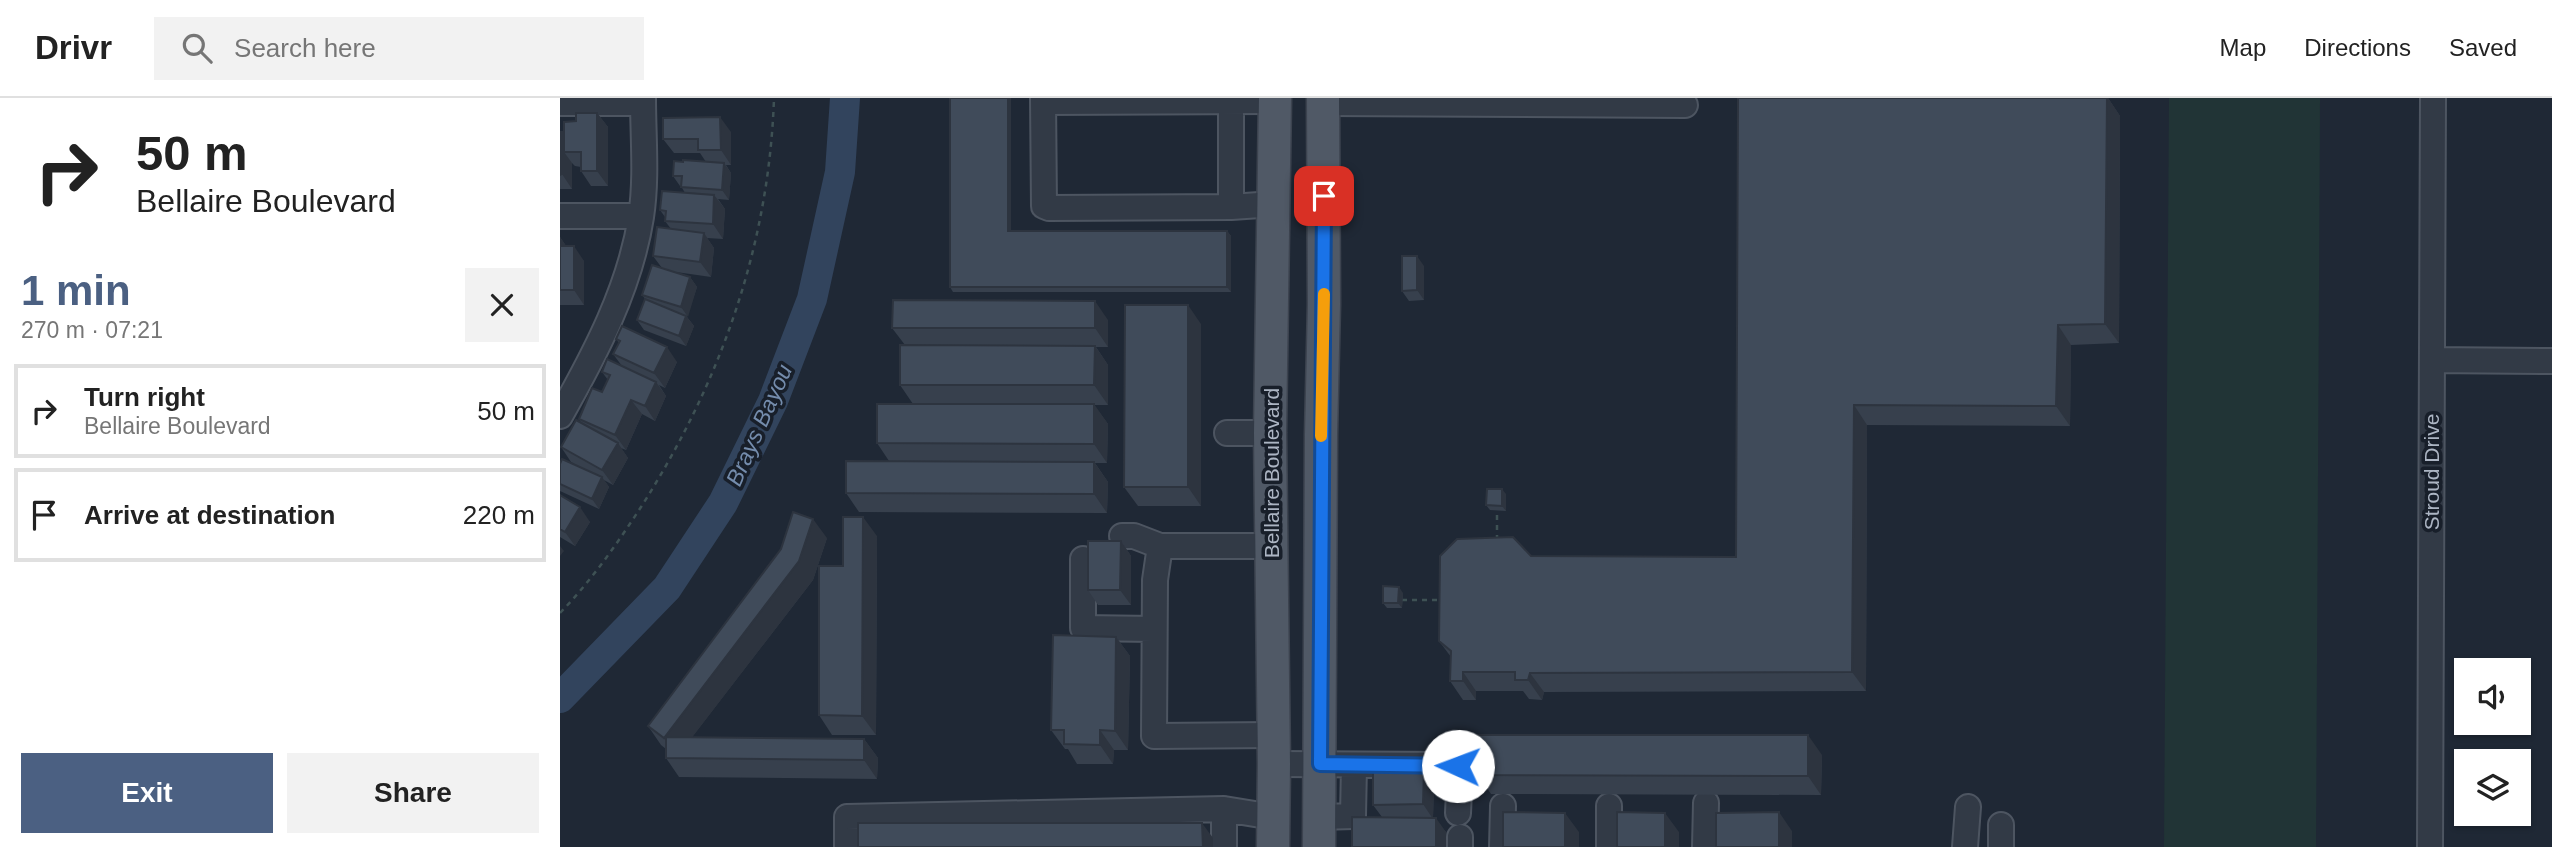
<!DOCTYPE html>
<html lang="en">
<head>
<meta charset="utf-8">
<style>
  body { margin:0; font-family:Arial,sans-serif; background:#f2f2f2; color:#222; height:100vh; display:flex; flex-direction:column; font-size:26px; white-space:nowrap }
  * { box-sizing:border-box; margin:0 }
  p { font-size:23px; color:#767676 }
  .icon { flex:none; width:38px; height:38px; fill:none; stroke:currentColor; stroke-width:2; stroke-linecap:round; stroke-linejoin:round }
  .map { position:relative; flex:1; overflow:hidden }
  .side { display:flex; flex-direction:column; background:#fff; width:560px }
  .side>* { flex:none }
  .guide { background:#fff; color:#222; overflow:hidden }
  .controls { position:absolute; left:1894px; top:560px; display:grid; gap:14px }
  .controls a { display:grid; place-items:center; width:77px; height:77px; border-radius:0px; background:#fff; box-shadow:0 2px 5px #0004; font-size:35px }
  .pin { position:absolute; display:grid; place-items:center; width:60px; height:60px; color:#fff; margin:-30px; border-radius:14px; box-shadow:0 4px 10px #0006 }
  .me { position:absolute; width:77px; margin:-38px; rotate:272deg; stroke-linejoin:round; filter:drop-shadow(0 0 5px #0008) }
  .turn { display:flex; align-items:center; gap:24px; height:147px; padding:0 21px; font-size:32px }
  .turn .icon { width:91px; height:91px; stroke-width:2.5 }
  .turn b { display:block; font-size:49px; line-height:60px }
  .round { display:grid; place-items:center; flex:none; width:74px; height:74px; border-radius:0px; background:#f2f2f2 }
  .overview { display:flex; align-items:center; justify-content:space-between; height:119px; padding:0 21px }
  h1 { font-size:42px; font-weight:700; line-height:52px; color:#4b6082 }
  .cta { display:flex; gap:14px; margin-top:auto; padding:14px 21px }
  .cta a { flex:1; height:80px; border-radius:0px; background:#4b6082; color:#fff; font-size:28px; font-weight:700; line-height:80px; text-align:center }
  .cta a+a { background:#f2f2f2; color:#222 }
  ul { padding:0; list-style:none }
  li { display:flex; align-items:center; gap:21px; height:94px; margin:0 14px 10px; padding:0 7px; border:4px solid #e0e0e0; border-radius:0px }
  li div { flex:1 }
  li b { display:block; font-size:26px }
  li em { font-style:normal }
  header { display:flex; align-items:center; gap:42px; box-sizing:border-box; height:98px; padding:0 35px; background:#fff; border-bottom:2px solid #e0e0e0 }
  header strong { font-size:33px }
  nav { display:flex; gap:38px; margin-inline-start:auto; font-size:24px }
  .search { width:490px; height:63px; background:#f2f2f2; display:flex; align-items:center; gap:18px; box-sizing:border-box; padding:0 24px; border-radius:0px; color:#767676; font-size:26px }
  main { display:flex; flex:1; min-height:0 }
  .map>svg:first-child { display:block }
  .green { fill:#213436 }
  .lines { fill:none; stroke-linecap:round; stroke-linejoin:round }
  .river { stroke:#32445d; stroke-width:30 }
  .minor-casing { stroke:#4d5561; stroke-width:28 }
  .major-casing { stroke:#3c434f; stroke-width:35 }
  .path { stroke:#3e5154; stroke-width:2.5; stroke-dasharray:5 5; stroke-linecap:butt }
  .minor { stroke:#323a46; stroke-width:24 }
  .major { stroke:#505966; stroke-width:32 }
  .wall { fill:#37404d }
  .shaded-wall { fill:#2d343f }
  .building { fill:#404b5a; stroke:#2d343f; stroke-width:2 }
  .route-casing { stroke:#114b97; stroke-width:18 }
  .route { stroke:#1a73e8; stroke-width:12 }
  .slow { stroke:#f59e0b; stroke-width:12 }
  .labels { text-anchor:middle; dominant-baseline:central; stroke-width:7; stroke-linejoin:round; paint-order:stroke }
  .street-label { font-size:21px; fill:#acb5c3; stroke:#181f2a }
  .water-label { font-size:23px; font-style:italic; fill:#748cac; stroke:#181f2a }
</style>
</head>
<body>
<header>
<strong>Drivr</strong>
<div class="search"><svg class="icon" aria-label="search" viewBox="0 0 24 24"><circle cx="10" cy="10" r="6"/><path d="M15 15l6 6"/></svg>Search here</div>
<nav><a>Map</a><a>Directions</a><a>Saved</a></nav>
</header>
<main>
<section class="side">
<div class="guide">
<div class="turn"><svg class="icon" aria-label="right" viewBox="0 0 24 24"><path d="M7 20v-9h11M14 6l5 5-5 5"/></svg><div><b>50 m</b>Bellaire Boulevard</div></div>
</div>
<div class="overview"><div><h1>1 min</h1><p>270 m · 07:21</p></div><a class="round"><svg class="icon" aria-label="close" viewBox="0 0 24 24"><path d="M6 6l12 12M18 6L6 18"/></svg></a></div>
<ul>
<li><svg class="icon" aria-label="right" viewBox="0 0 24 24"><path d="M7 20v-9h11M14 6l5 5-5 5"/></svg><div><b>Turn right</b><p>Bellaire Boulevard</p></div><em>50 m</em></li>
<li><svg class="icon" aria-label="arrive" viewBox="0 0 24 24"><path d="M6 21V4h12l-3 4 3 4H6"/></svg><div><b>Arrive at destination</b></div><em>220 m</em></li>
</ul>
<div class="cta"><a>Exit</a><a>Share</a></div>
</section>
<div class="map">
<svg width="1992" height="749" viewBox="0 0 1992 749">
  <rect width="100%" height="100%" fill="#1f2835"/>
  <path class="green" d="M1609,0H1760L1756,749H1604Z"/>
  <g class="lines">
    <path class="river" d="M0,600L107,490L163,405L213,303L252,201L280,74L285,0"/>
    <defs>
      <path id="minor" d="M483,0L484,108L489,110L671,109L714,106
        M483,4L715,3
        M0,5H83
        M763,5L1125,7
        M671,109V0
        M0,118H81
        M1872,262L1992,263
        M0,318C35,256 70,190 81,119C87,80 83,39 83,0
        M667,335H710
        M562,438H574L600,448
        M711,448H600L595,482L594,638L713,637
        M523,461V530L594,531
        M714,666L894,667L900,672L898,715
        M1049,708V749
        M664,711V749
        M760,719L793,718L794,667
        M287,749V719L664,711L713,719
        M900,749V739
        M942,749L943,708
        M1145,749L1146,705
        M1405,749L1408,709
        M1441,749V727
        M1870,749L1873,0"/>
      <path id="major" d="M713,749L714,666L710,335L715,0
        M759,749L761,337L764,206L763,0"/>
    </defs>
    <use href="#minor" class="minor-casing"/>
    <use href="#major" class="major-casing"/>
    <path class="path" d="M937,442V412
      M842,502H883
      M0,515C31,483 57,446 81,409C160,285 209,149 214,0"/>
    <use href="#minor" class="minor"/>
    <use href="#major" class="major"/>
  </g>
  <path class="wall" d="M390,0H451V133H667L671,138V194H393L390,189Z
    M1178,0H1548L1560,18L1559,245L1511,247L1510,328L1307,327L1306,593L984,594L982,602L969,601L963,593H916V602H903L890,583L891,559L879,543L971,458L1176,459Z
    M37,15L48,29V88H31L21,73V69L15,68L12,65V91H0V34L4,38L16,23Z
    M171,34V67H166L171,75L169,102L158,101L165,111L163,141L147,140L154,150L151,179L116,174L130,179L137,189L127,219L134,228L126,248L84,232L77,222L86,202L82,197L102,170L93,158L111,131L105,123V119L100,112L125,95L121,88H120L113,78L123,64H146L140,55H114L103,41Z
    M0,139L6,148L24,163V207H0Z
    M864,168V202L849,203L842,193Z
    M548,222V249H536L548,267V307H534L548,326L547,365H535L548,384L547,415L299,414L286,395L329,363L317,345L353,306L340,287L345,247L332,230Z
    M641,226V408H578L564,389Z
    M56,241L117,264L105,290L99,287L106,298L95,323L82,316L66,352L61,350L68,360L53,387L44,382L49,389L39,411L0,393V366L23,371L11,364L1,349L21,325L19,321L42,294L48,282L42,274L62,268L53,256L59,245Z
    M946,396V413L930,412L926,407Z
    M0,397L30,424L15,448L0,439Z
    M317,438L316,637H272L259,617L283,468Z
    M267,440L253,482L132,639L304,641L318,660L317,681L119,679L106,660V651L101,647L88,628Z
    M561,443L571,458V507H538L528,492Z
    M843,495L842,510H827L823,505Z
    M556,539L570,558L568,652H554L553,666H517L508,651H505L491,632Z
    M1262,657L1261,697L931,696L918,677Z
    M874,686L873,720L886,734V749H792L822,719L813,707Z"/>
  <path class="shaded-wall" d="M448,0H451V138L448,133Z
    M1547,0H1548L1560,18L1559,245L1545,226Z
    M37,15L48,29V88L37,73Z
    M160,19L171,34V67L161,52Z
    M2,34L12,49L4,54L12,65V91L2,76Z
    M164,65L171,75L169,102L162,92Z
    M154,97L165,111L163,141L153,126Z
    M667,133L671,138V194L667,189Z
    M144,135L154,150L151,179L140,164Z
    M0,139L9,152L0,150Z
    M14,148L24,163V207L14,192Z
    M857,158L864,168V202L857,192Z
    M130,179L137,189L128,219L121,209Z
    M535,203L548,222V249L535,230Z
    M628,207L641,226V408L628,389Z
    M126,218L134,228L126,248L119,238Z
    M1498,227L1511,247L1510,328L1496,308Z
    M535,248L548,267V307L534,287Z
    M107,249L117,264L105,290L94,275Z
    M96,284L106,298L95,323L85,308Z
    M71,302L82,316L66,352L55,337Z
    M534,306L548,326L547,365L534,346Z
    M1294,307L1307,327L1306,593L1292,574Z
    M58,345L68,360L53,387L42,372Z
    M534,364L548,384L547,415L534,396Z
    M42,379L49,389L39,411L32,401Z
    M942,391L946,396V413L942,408Z
    M20,409L30,424L15,448L5,434Z
    M303,419L317,438L316,637L302,618Z
    M253,421L267,440L253,482L117,659L104,640Z
    M561,443L571,458V507L560,492Z
    M0,448L4,453L0,458Z
    M839,489L843,495L842,510L838,505Z
    M556,539L570,558L568,652L555,633Z
    M903,574L916,593V602L903,583Z
    M970,575L984,594L982,602L968,582Z
    M540,632L554,652L553,666L540,647Z
    M1248,637L1262,657L1261,697L1248,678Z
    M304,641L318,660L317,681L304,662Z
    M864,672L874,686L873,721L863,706Z
    M1219,714L1232,733V749H1219Z
    M1005,715L1019,734V749H1005Z
    M1105,715L1119,734V749H1105Z
    M876,720L886,734V749H876Z
    M642,725L653,740V749H643Z"/>
  <path class="building" d="M390,0H448V133H667V189H390Z
    M1178,0H1547L1545,226L1498,227L1496,308L1294,307L1292,574L970,575L968,582H955V574H903V583H890L891,553L879,543L880,458L897,441L953,439L971,458L1176,459Z
    M16,15H37V73H21V54H4V24L16,23Z
    M160,19L161,52H138V41H103V20Z
    M0,34H2V76L0,77Z
    M123,62L164,65L162,92L121,89L122,78H113L114,63L123,64Z
    M102,93L154,97L153,126L105,123L106,113L100,112Z
    M97,129L144,135L140,164L93,158Z
    M0,148H14V192H0Z
    M842,158H857V192L842,193Z
    M92,167L130,179L121,209L82,197Z
    M85,201L126,218L119,238L77,222Z
    M333,202L535,203V230H332Z
    M565,207H628V389H564Z
    M62,228L107,249L94,275L53,256L60,243L56,241Z
    M340,247L535,248L534,287H340Z
    M47,261L96,284L85,308L71,302L55,337L19,321L32,290L42,294L50,277L42,274Z
    M317,306H534V346L317,345Z
    M16,322L58,345L42,372L1,349Z
    M2,361L42,379L32,401L0,386V366Z
    M286,363L534,364V396L286,395Z
    M927,391H942V408L926,407Z
    M0,397L20,409L5,434L0,431Z
    M233,414L253,421L239,463L104,640L88,628L221,451Z
    M283,419H303L302,618L259,617V468H283Z
    M528,443H561L560,492H528Z
    M823,488L839,489L838,505H823Z
    M493,537L556,539L555,633L540,632V647L504,646V632H491Z
    M918,637H1248V678L918,677Z
    M106,639L304,641V662L106,660Z
    M813,672H864L863,706L813,707Z
    M943,714L1005,715V749H943Z
    M1057,714L1105,715V749H1057Z
    M1219,714V749H1156V715Z
    M792,719L876,720V749H792Z
    M298,725H642L643,749H298Z"/>
  <g class="lines">
    <defs>
      <path id="route" d="M764,98L760,666L898,668"/>
    </defs>
    <use href="#route" class="route-casing"/>
    <use href="#route" class="route"/>
    <path class="slow" d="M761,338L764,196"/>
  </g>
  <g class="labels">
    <g class="street-label">
      <text transform="translate(1871 374) rotate(-90)">Stroud Drive</text>
      <text transform="translate(711 375) rotate(-90)">Bellaire Boulevard</text>
    </g>
    <g class="water-label">
      <text transform="translate(199 327) rotate(-66)">Brays Bayou</text>
    </g>
  </g>
</svg>
<div class="controls">
<a><svg class="icon" aria-label="sound" viewBox="0 0 24 24"><path d="M4 9h4l5-4v14l-5-4H4zM17 9q2 3 0 6"/></svg></a>
<a><svg class="icon" aria-label="layers" viewBox="0 0 24 24"><path d="M12 4l9 5-9 5-9-5zM3 14l9 5 9-5"/></svg></a>
</div>
<div class="pin" style="left:764px;top:98px;background:#d93025"><svg class="icon" aria-label="arrive" viewBox="0 0 24 24"><path d="M6 21V4h12l-3 4 3 4H6"/></svg></div>
<svg class="me" style="left:898px;top:668px" viewBox="-20 -20 40 40"><circle r="19" fill="#fff"/><path d="M0-13L10 11 0 6-10 11z" fill="#1a73e8"/></svg>
</div>
</main>
</body>
</html>
